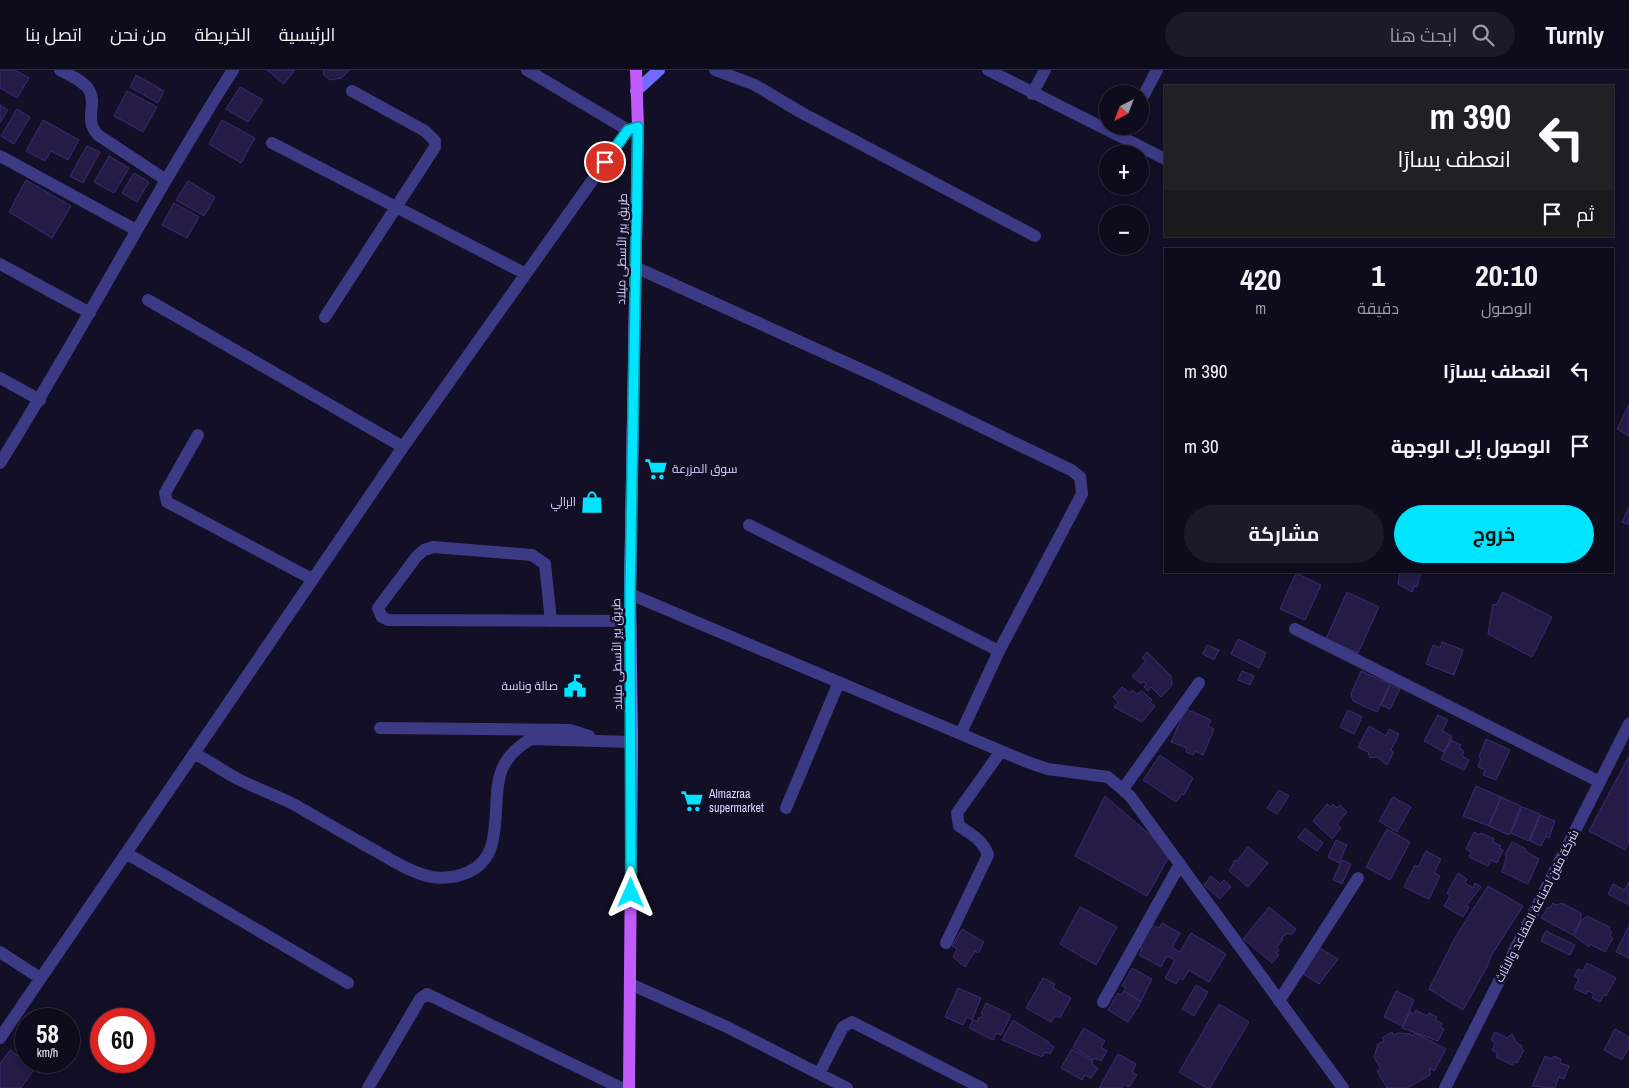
<!DOCTYPE html>
<html lang="ar">
<head>
<meta charset="utf-8">
<style>
  body { margin:0; font-family:"Archivo Narrow",Cairo,sans-serif; background:#1c1929; color:#f1f3f6; direction:rtl; height:100vh; display:flex; flex-direction:column; font-size:19px; white-space:nowrap }
  * { box-sizing:border-box; margin:0 }
  p { font-size:16px; color:#9b9ba3 }
  .icon { flex:none; width:28px; height:28px; fill:none; stroke:currentColor; stroke-width:2; stroke-linecap:round; stroke-linejoin:round }
  .map { position:relative; flex:1; overflow:hidden; direction:ltr }
  .panel { position:absolute; left:1164px; top:178px; width:450px; height:325px; display:flex; flex-direction:column; background:#0e0b1c; border-radius:0px; box-shadow:0 2px 8px #0003,0 0 0 1px #2e2b3b; direction:rtl }
  .panel>* { flex:none }
  .hud { position:absolute; left:1164px; top:15px; width:450px; height:152px; border-radius:0px; box-shadow:0 2px 8px #0003,0 0 0 1px #2e2b3b; direction:rtl; background:#202124; color:#fff; overflow:hidden }
  .needle { width:32px; rotate:222deg }
  .buttons { position:absolute; left:1099px; top:15px; display:grid; gap:10px }
  .buttons a { display:grid; place-items:center; width:50px; height:50px; border-radius:50%; background:#0e0b1c; box-shadow:0 2px 8px #0003,0 0 0 1px #2e2b3b; font-size:25px }
  .speed { position:absolute; left:15px; top:938px; display:flex; gap:10px; font-size:25px; font-weight:700; text-align:center }
  .speed>* { display:grid; place-content:center; width:65px; height:65px; border-radius:50%; background:#0e0b1c; box-shadow:0 2px 8px #0003,0 0 0 1px #2e2b3b; line-height:1 }
  .speed small { font-size:12px; font-weight:400 }
  .speed .limit { border:8px solid #d22; background:#fff; color:#111 }
  .pin { position:absolute; display:grid; place-items:center; width:42px; height:42px; color:#fff; margin:-21px; border:2px solid #fff; border-radius:50%; box-shadow:0 1px 5px #0007 }
  .me { position:absolute; width:55px; margin:-28px; rotate:0deg; stroke-linejoin:round; filter:drop-shadow(0 0 4px #0008) }
  .turn { display:flex; align-items:center; gap:18px; height:105px; padding:0 20px; font-size:22px }
  .turn .icon { width:65px; height:65px; stroke-width:2.5 }
  .turn b { display:block; font-size:35px; line-height:42px }
  .then { display:flex; align-items:center; height:48px; padding:0 20px; background:#0003; gap:10px; font-size:19px }
  .eta { display:flex; justify-content:space-evenly; align-items:center; height:85px; text-align:center }
  .eta b { font-size:30px; font-weight:700; line-height:35px }
  .action { display:flex; gap:10px; margin-top:auto; padding:10px 20px }
  .action a { flex:1; height:58px; border-radius:30px; background:#00e5ff; color:#111; font-size:20px; font-weight:700; line-height:58px; text-align:center }
  .action a+a { background:#1c1929; color:#f1f3f6 }
  ul { padding:0; list-style:none }
  li { display:flex; align-items:center; gap:15px; height:75px; padding:0 20px }
  li div { flex:1 }
  li b { display:block; font-size:19px }
  li em { font-style:normal }
  header { display:flex; align-items:center; gap:30px; box-sizing:border-box; height:70px; padding:0 25px; background:#0e0b1c; border-bottom:1px solid #2e2b3b }
  header strong { font-size:24px }
  nav { display:flex; gap:28px; margin-inline-start:auto; font-size:18px }
  .search { width:350px; height:45px; background:#1c1929; display:flex; align-items:center; gap:12px; box-sizing:border-box; padding:0 18px; border-radius:28px; color:#9b9ba3; font-size:19px }
  .map>svg:first-child { display:block }
  .building { fill:#241b47; stroke:#3b2d73 }
  .lines { fill:none; stroke-linecap:round; stroke-linejoin:round }
  .street { stroke:#3d3a85; stroke-width:12 }
  .secondary { stroke:#6f6bff; stroke-width:12 }
  .primary { stroke:#c25bff; stroke-width:12 }
  .route-casing { stroke:#0095a6; stroke-width:12 }
  .route { stroke:#00e5ff; stroke-width:9 }
  .labels { text-anchor:middle; dominant-baseline:central; stroke-width:5; stroke-linejoin:round; paint-order:stroke }
  .street-label { font-size:12px; fill:#d9d4ff; stroke:#130f26 }
  .poi-label { font-size:12px; fill:#d9d4ff; stroke:#130f26; text-anchor:start }
</style>
</head>
<body>
<header>
<strong>Turnly</strong>
<div class="search"><svg class="icon" aria-label="search" viewBox="0 0 24 24"><circle cx="10" cy="10" r="6"/><path d="M15 15l6 6"/></svg>ابحث هنا</div>
<nav><a>الرئيسية</a><a>الخريطة</a><a>من نحن</a><a>اتصل بنا</a></nav>
</header>
<div class="map">
<svg width="1629" height="1018" viewBox="0 0 1629 1018">
  <rect width="100%" height="100%" fill="#130f26"/>
  <path class="building" d="M0,0H15L29,8L17,28L0,18Z
    M267,0H295L284,14Z
    M324,0H349L342,8L330,10L323,4Z
    M136,5L164,21L158,33L130,17Z
    M240,17L263,30L248,52L226,39Z
    M127,21L157,37L143,62L114,46Z
    M0,35L8,40L0,53Z
    M17,39L30,47L14,74L1,66Z
    M43,50L79,70L68,90L51,81L45,91L26,81Z
    M222,50L255,68L241,93L209,74Z
    M87,76L100,82L83,113L70,106Z
    M109,86L129,98L114,123L94,112Z
    M134,103L149,112L137,132L122,123Z
    M26,110L71,136L52,168L9,142Z
    M188,111L215,127L204,146L176,130Z
    M174,133L199,147L187,168L162,155Z
    M1629,335V366L1617,359Z
    M1629,437V455L1622,452Z
    M1400,501L1421,502L1417,517L1414,516L1412,522L1398,514Z
    M1296,503L1321,515L1305,550L1280,539Z
    M1347,522L1379,537L1358,583L1326,569Z
    M1503,522L1552,547L1532,587L1488,564L1493,534L1496,535Z
    M1238,569L1266,583L1259,598L1231,584Z
    M1442,572L1463,580L1454,605L1426,594L1433,575L1440,578Z
    M1207,575L1219,580L1214,590L1203,584Z
    M1147,582L1171,606L1172,615L1161,627L1151,617L1148,621L1144,617L1146,614L1143,611L1141,614L1132,606L1146,591L1142,588Z
    M1242,601L1254,606L1250,615L1238,610Z
    M1361,601L1390,614L1377,642L1353,631L1351,624Z
    M1390,615L1400,619L1390,639L1381,635Z
    M1122,617L1130,623L1132,620L1137,624L1142,621L1152,630L1150,632L1155,636L1142,652L1114,637L1118,632L1113,627Z
    M1186,639L1211,650L1208,656L1214,659L1203,685L1195,681L1193,685L1186,682L1187,678L1171,672Z
    M1348,640L1362,647L1354,664L1340,657Z
    M1438,645L1448,650L1442,661L1452,666L1444,682L1424,671Z
    M1369,656L1386,666L1389,659L1399,664L1391,680L1394,682L1387,695L1377,687L1370,688L1368,682L1358,677Z
    M1486,669L1510,680L1496,710L1483,705L1485,700L1478,697L1481,688L1479,687Z
    M1451,670L1461,675L1459,678L1464,681L1462,686L1469,690L1464,700L1441,689Z
    M1160,685L1193,708L1184,725L1182,724L1176,732L1143,710Z
    M1629,686V771L1625,780L1589,761Z
    M1476,716L1501,727L1489,756L1463,746Z
    M1279,720L1289,726L1277,744L1267,738Z
    M1105,726L1171,783L1147,826L1075,786Z
    M1393,727L1411,737L1397,762L1379,751Z
    M1501,727L1521,736L1509,765L1489,756Z
    M1327,734L1331,737L1333,734L1337,738L1340,735L1347,742L1337,754L1341,758L1332,769L1313,751Z
    M1522,737L1540,744L1529,771L1511,763Z
    M1540,745L1555,751L1549,768L1546,766L1541,776L1530,771Z
    M1305,758L1323,773L1317,781L1298,768Z
    M1387,759L1410,772L1390,810L1366,797Z
    M1474,762L1480,765L1481,763L1494,769L1493,772L1501,776L1499,778L1503,780L1497,793L1491,790L1488,796L1469,787L1471,782L1466,779Z
    M1336,770L1347,775L1339,793L1328,787Z
    M1512,772L1526,779L1525,781L1539,789L1528,814L1502,802L1507,785H1505Z
    M1248,777L1268,793L1248,817L1229,801L1235,790L1236,792Z
    M1426,781L1441,789L1434,803L1440,806L1429,829L1404,817L1415,795L1418,797Z
    M1342,790L1351,794L1342,814L1333,810Z
    M1458,803L1467,809L1465,813L1473,818L1475,813L1481,817L1466,836L1469,837L1463,847L1444,836L1450,826L1447,823Z
    M1211,806L1220,814L1224,810L1231,817L1220,829L1204,815Z
    M1629,812V835L1608,824L1613,814L1624,820Z
    M1488,816L1523,836L1491,886L1487,897L1463,940L1429,919L1456,866Z
    M1553,833L1556,835L1562,833L1581,843V849L1573,865L1541,848L1548,837L1550,838Z
    M1080,837L1117,857L1096,895L1060,874Z
    M1269,837L1296,859L1291,865L1288,863L1281,868L1283,869L1277,877L1279,881L1276,883L1279,885L1272,893L1243,869Z
    M1587,846L1610,857L1609,860L1612,862L1610,866L1613,868L1605,882L1590,874L1589,877L1574,866L1581,851Z
    M1162,853L1180,863L1172,877L1180,882L1191,863L1226,884L1209,912L1189,900L1183,910L1180,908L1176,914L1165,908L1175,890L1167,886L1161,897L1139,885L1142,878L1140,877L1152,855L1159,858Z
    M1629,856V888L1616,882Z
    M962,859L984,872L978,883L975,881L965,897L953,887L957,879L952,876Z
    M1546,861L1575,875L1570,885L1541,871Z
    M1315,875L1338,889L1319,914L1299,901Z
    M1587,893L1616,908L1606,926L1604,925L1600,932L1592,928L1594,924L1588,921L1586,924L1574,918L1579,909L1574,906L1578,899L1583,901Z
    M1132,898L1152,909L1141,931L1124,921L1126,918L1122,916Z
    M1043,908L1055,914L1053,918L1071,928L1060,948L1055,946L1051,952L1026,938Z
    M1196,915L1208,922L1194,946L1182,939Z
    M958,918L981,928L972,950L967,947L963,955L945,947Z
    M1124,921L1141,932L1128,952L1108,940L1118,923L1121,925Z
    M1396,921L1414,930L1403,956L1384,947Z
    M986,933L1011,945L1001,965L996,963L993,970L969,958L973,950L977,952L979,947L981,948L983,945L981,944Z
    M1219,934L1249,952L1210,1018H1207L1179,1002Z
    M1416,940L1427,946L1429,943L1437,947L1435,950L1442,953L1440,957L1444,959L1438,971L1402,958L1410,942L1414,944Z
    M1013,950L1050,973L1049,974L1054,977L1050,984L1045,982L1042,987L1002,970Z
    M1084,958L1105,971L1101,977L1107,981L1101,991L1095,988L1094,990L1073,977Z
    M1615,959L1629,967V977L1622,990L1604,980Z
    M1392,962L1393,965L1399,963L1410,964L1412,966L1415,963L1446,979L1434,1001L1430,998V1005L1407,1018H1387L1377,1001L1381,999L1374,987L1378,974L1384,971L1382,968Z
    M1495,962L1507,968L1512,964L1517,973L1522,976L1521,978L1524,980L1517,993L1514,992L1512,995L1496,987L1498,983L1492,980L1495,973L1491,970Z
    M1072,979L1093,991L1092,994L1098,998L1091,1008L1085,1005L1082,1010L1061,998Z
    M10,980L35,998L21,1018H0V994Z
    M1118,984L1136,994L1132,1002L1137,1005L1129,1017L1124,1014L1122,1018H1099Z
    M1545,986L1552,989L1554,986L1561,989L1560,993L1569,996L1564,1009L1559,1007L1555,1018L1532,1016Z"/>
  <g class="lines">
    <path class="street" d="M60,0C69,5 83,10 89,20C98,35 83,49 98,65L166,110
      M527,0L628,60
      M715,0L755,15L802,43L1035,166
      M988,0L1165,89
      M1032,24L1045,0
      M1140,32L1157,0
      M272,73L524,203
      M0,86L136,160
      M0,194L90,243
      M635,197L880,308L1071,400L1080,407L1082,424L999,581L961,663
      M148,230L403,377
      M325,247L435,77V71L425,61L352,21
      M0,308L40,330
      M198,365L165,423L167,432L312,509
      M0,393C81,264 151,128 233,0
      M749,455L999,581
      M630,524L1027,692L1048,699L1108,707L1130,726L1343,1018
      M551,551L545,494L532,485L433,477L424,480L417,486L378,538L382,547L388,550L630,551
      M1295,559L1600,712
      M380,658L570,660L589,666
      M194,683C208,691 222,700 236,708C255,718 276,725 295,735C321,750 347,765 374,780C392,790 411,803 432,807C456,810 483,802 491,777C504,734 482,697 531,669L632,672
      M1123,719L1199,613
      M786,738L839,612
      M126,783L348,913
      M946,873L988,785C983,770 971,764 959,756L957,743L1001,681
      M0,882L40,908
      M630,914L725,956L847,1018
      M1279,931L1358,808
      M1103,932L1180,794
      M0,968L403,377L628,60L638,57
      M820,1002L843,957L852,952L982,1018
      M368,1018L420,929L427,924L621,1018
      M1445,1018L1629,654"/>
    <path class="secondary" d="M636,21L659,0"/>
    <path class="primary" d="M629,1018L632,672L630,524L638,57L636,0"/>
  </g>
  <g class="lines">
    <defs>
      <path id="route" d="M605,92L628,60L638,57L630,524L631,823"/>
    </defs>
    <use href="#route" class="route-casing"/>
    <use href="#route" class="route"/>
  </g>
  <defs>
    <symbol id="supermarket-bare" viewBox="-9 -9 18 18"><path d="M-6-5.5h2.5l.6 2H6L4.5 2H-2.5L-4.4-4H-6ZM-1.5 3.2a1.3 1.3 0 1 0 .1 0ZM3 3.2a1.3 1.3 0 1 0 .1 0Z" fill="#00e5ff" stroke="#130f26" stroke-width="2.5" paint-order="stroke"/></symbol>
    <symbol id="shop-bare" viewBox="-9 -9 18 18"><path d="M-5-2.5h2.3a2.7 3.5 0 0 1 5.4 0H5L5.5 6h-11ZM-1.5-2.5h3a1.5 2.3 0 0 0-3 0Z" fill="#00e5ff" stroke="#130f26" stroke-width="2.5" paint-order="stroke"/></symbol>
    <symbol id="civic-bare" viewBox="-9 -9 18 18"><path d="M-.6-6.5H3V-4.5H.6V-3L4-1V1h2V6H-6V1h2V-1L-.6-3ZM-1.2 2.5V6h2.4V2.5Z" fill="#00e5ff" stroke="#130f26" stroke-width="2.5" paint-order="stroke"/></symbol>
  </defs>
  <g fill-rule="evenodd">
    <use href="#supermarket-bare" x="640" y="383" width="32" height="32"/>
    <use href="#shop-bare" x="576" y="416" width="32" height="32"/>
    <use href="#civic-bare" x="559" y="600" width="32" height="32"/>
    <use href="#supermarket-bare" x="676" y="715" width="32" height="32"/>
  </g>
  <g class="labels">
    <g class="street-label">
      <text transform="translate(622 179) rotate(-89)">طريق بير الأسطى ميلاد</text>
      <text transform="translate(617 584) rotate(-91)">طريق بير الأسطى ميلاد</text>
      <text transform="translate(1537 836) rotate(-63)">شركة متين لصناعة المقاعد والاثاث</text>
    </g>
    <g class="poi-label">
      <text x="672" y="399">سوق المزرعة</text>
      <text x="576" y="432" text-anchor="end">الرالي</text>
      <text x="558" y="616" text-anchor="end">صالة وناسة</text>
      <text x="709" y="724">Almazraa<tspan x="709" dy="14">supermarket</tspan></text>
    </g>
  </g>
</svg>
<div class="buttons">
<a><svg class="needle" viewBox="-14 -14 28 28"><path d="M0-13l5 13h-10z" fill="#e53935"/><path d="M0 13l5-13h-10z" fill="#9b9ba3"/></svg></a>
<a>+</a>
<a>−</a>
</div>
<div class="speed"><div>58<small>km/h</small></div><div class="limit">60</div></div>
<div class="pin" style="left:605px;top:92px;background:#d93025"><svg class="icon" aria-label="arrive" viewBox="0 0 24 24"><path d="M6 21V4h12l-3 4 3 4H6"/></svg></div>
<svg class="me" style="left:631px;top:823px" viewBox="-20 -20 40 40"><path d="M0-17L14 15 0 8-14 15z" fill="#00e5ff" stroke="#fff" stroke-width="4"/></svg>
<div class="hud">
<div class="turn"><svg class="icon" aria-label="left" viewBox="0 0 24 24"><path d="M17 20v-9H6M10 6l-5 5 5 5"/></svg><div><b>390 m</b>انعطف يسارًا</div></div>
<div class="then">ثم<svg class="icon" aria-label="arrive" viewBox="0 0 24 24"><path d="M6 21V4h12l-3 4 3 4H6"/></svg></div>
</div>
<section class="panel">
<div class="eta">
<div><b>20:10</b><p>الوصول</p></div>
<div><b>1</b><p>دقيقة</p></div>
<div><b>420</b><p>m</p></div>
</div>
<ul>
<li><svg class="icon" aria-label="left" viewBox="0 0 24 24"><path d="M17 20v-9H6M10 6l-5 5 5 5"/></svg><div><b>انعطف يسارًا</b></div><em>390 m</em></li>
<li><svg class="icon" aria-label="arrive" viewBox="0 0 24 24"><path d="M6 21V4h12l-3 4 3 4H6"/></svg><div><b>الوصول إلى الوجهة</b></div><em>30 m</em></li>
</ul>
<div class="action"><a>خروج</a><a>مشاركة</a></div>
</section>
</div>
</body>
</html>
